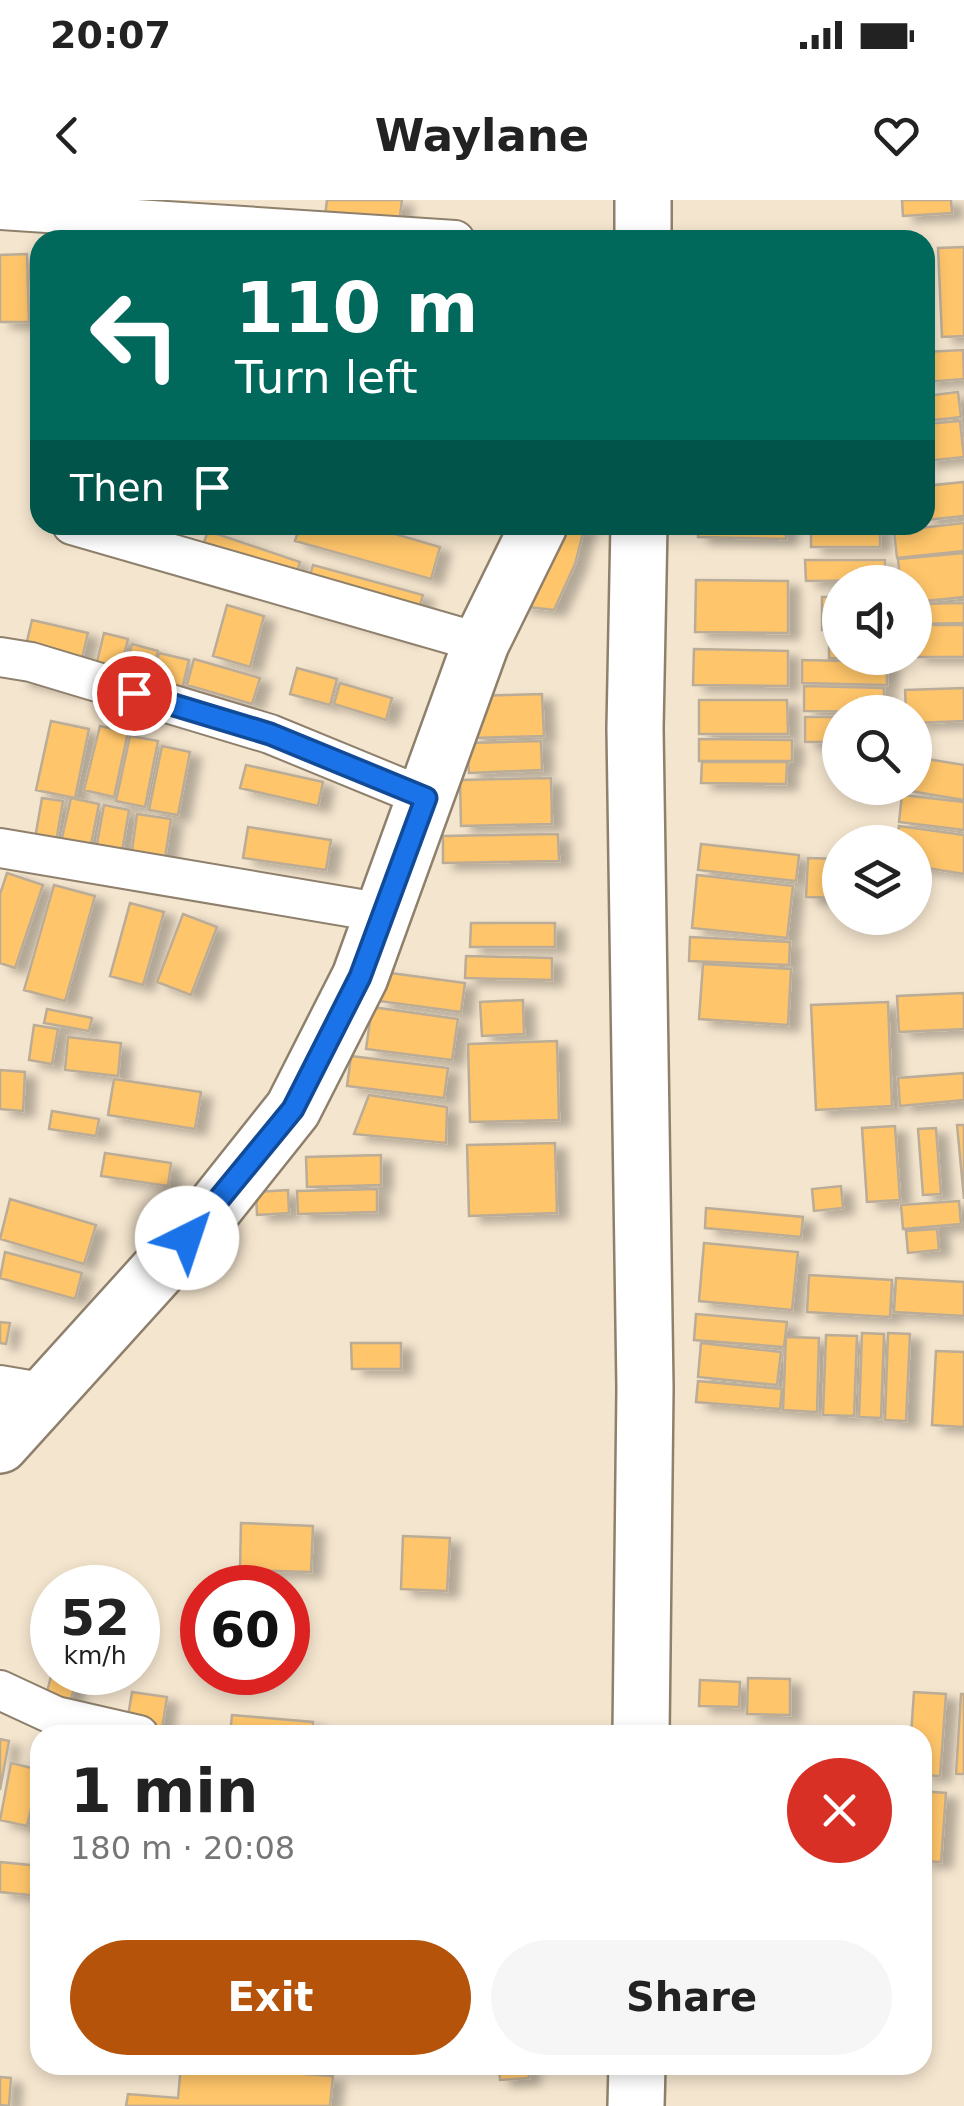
<!DOCTYPE html>
<html lang="en">
<head>
<meta charset="utf-8">
<style>
  body { margin:0; font-family:"DejaVu Sans",sans-serif; background:#f6f6f6; color:#222; height:100vh; display:flex; flex-direction:column; font-size:38px; white-space:nowrap }
  * { box-sizing:border-box; margin:0 }
  p { font-size:32px; color:#767676 }
  .icon { flex:none; width:55px; height:55px; fill:none; stroke:currentColor; stroke-width:2; stroke-linecap:round; stroke-linejoin:round }
  .map { position:relative; flex:1; overflow:hidden }
  .panel { position:absolute; left:30px; top:1525px; width:902px; height:350px; display:flex; flex-direction:column; background:#fff; border-radius:30px; box-shadow:0 5px 15px #0003 }
  .panel>* { flex:none }
  .top-card { position:absolute; left:30px; top:30px; width:905px; height:305px; border-radius:30px; box-shadow:0 5px 15px #0003; background:#00695c; color:#fff; overflow:hidden }
  .fabs { position:absolute; left:822px; top:365px; display:grid; gap:20px }
  .fabs a { display:grid; place-items:center; width:110px; height:110px; border-radius:50%; background:#fff; box-shadow:0 5px 15px #0003; font-size:50px }
  .speed { position:absolute; left:30px; top:1365px; display:flex; gap:20px; font-size:50px; font-weight:700; text-align:center }
  .speed>* { display:grid; place-content:center; width:130px; height:130px; border-radius:50%; background:#fff; box-shadow:0 5px 15px #0003; line-height:1 }
  .speed small { font-size:25px; font-weight:400 }
  .speed .limit { border:15px solid #d22; background:#fff; color:#111 }
  .pin { position:absolute; display:grid; place-items:center; width:85px; height:85px; color:#fff; margin:-42px; border:5px solid #fff; border-radius:50%; box-shadow:0 2px 10px #0007 }
  .me { position:absolute; width:110px; margin:-55px; rotate:41deg; stroke-linejoin:round; filter:drop-shadow(0 0 8px #0008) }
  .turn { display:flex; align-items:center; gap:35px; height:210px; padding:0 40px; font-size:45px }
  .turn .icon { width:130px; height:130px; stroke-width:2.5 }
  .turn b { display:block; font-size:70px; line-height:85px }
  .then { display:flex; align-items:center; height:95px; padding:0 40px; background:#0003; gap:20px; font-size:38px }
  .round { display:grid; place-items:center; flex:none; width:105px; height:105px; border-radius:52px; background:#f6f6f6 }
  .summary { display:flex; align-items:center; justify-content:space-between; height:170px; padding:0 40px }
  h1 { font-size:60px; font-weight:600; line-height:75px }
  .cta { display:flex; gap:20px; margin-top:auto; padding:20px 40px }
  .cta a { flex:1; height:115px; border-radius:60px; background:#b45309; color:#fff; font-size:40px; font-weight:600; line-height:115px; text-align:center }
  .cta a+a { background:#f6f6f6; color:#222 }
  .status { display:flex; justify-content:space-between; align-items:center; height:70px; padding:0 50px; background:#fff; direction:ltr }
  .status svg { height:28px; fill:currentColor }
  header { display:flex; justify-content:space-between; align-items:center; height:130px; padding:0 40px; background:#fff; font-size:45px; font-weight:600 }
  .map>svg:first-child { display:block }
  .building { fill:#fec56b; stroke:#bbac97; stroke-width:2.5; filter:url(#shadow) }
  .lines { fill:none; stroke-linecap:round; stroke-linejoin:round }
  .street-casing { stroke:#8e806c; stroke-width:42 }
  .primary-casing { stroke:#8e806c; stroke-width:60 }
  .street { stroke:#fff; stroke-width:38 }
  .primary { stroke:#fff; stroke-width:55 }
  .route-casing { stroke:#114b97; stroke-width:25 }
  .route { stroke:#1a73e8; stroke-width:18 }
</style>
</head>
<body>
<div class="status"><b>20:07</b><svg viewBox="0 0 49 12"><path d="M0 12V9h3v3zM5 12V6h3v6zM10 12V3h3v9zM15 12V0h3v12zM26 1h20v11H26zM47 4h2v5h-2z"/></svg></div>
<header><svg class="icon" aria-label="back" viewBox="0 0 24 24"><path d="M15 5l-7 7 7 7"/></svg>Waylane<svg class="icon" aria-label="heart" viewBox="0 0 24 24"><path d="M12 20l-8-8c-3-5 5-10 8-4 3-6 11-1 8 4z"/></svg></header>
<div class="map">
<svg width="964" height="1906" viewBox="0 0 964 1906">
  <defs>
    <filter id="shadow"><feDropShadow dx="11" dy="6" stdDeviation="5" flood-color="#0004"/></filter>
  </defs>
  <rect width="100%" height="100%" fill="#f4e5ce"/>
  <path class="building" d="M327,0H402L397,40H322Z
    M902,0H951L952,13L903,16Z
    M964,47V136L942,137L938,48Z
    M27,54L29,122H0V55Z
    M963,150L964,179L925,182V152Z
    M958,192L961,217L925,221V196Z
    M960,221L964,257L925,261V224Z
    M964,282V316L925,320V286Z
    M964,323V351L897,358L894,331Z
    M300,325H364L440,347L431,379L295,341Z
    M553,325H585L575,364L554,410L519,406Z
    M698,325H786V339L698,337Z
    M811,325H880V347H811Z
    M208,331L300,362L287,401L194,370Z
    M964,353V397L915,402V382H900L898,359Z
    M805,360H885V380L806,381Z
    M313,365L423,395L410,438L301,407Z
    M696,380L788,381V433L695,432Z
    M822,397H840V431L822,430Z
    M964,403V423L915,424V404Z
    M227,405L264,416L250,467L213,456Z
    M32,420L88,433L74,492L18,479Z
    M915,425H964V457H915Z
    M104,433L128,439L114,496L90,490Z
    M829,435L840,436V458L892,459L829,458Z
    M132,444L158,451L140,515L115,508Z
    M694,449L788,451V486L693,485Z
    M159,453L189,460L174,521L145,514Z
    M194,459L260,478L252,504L187,485Z
    M802,460L887,462V485L802,483Z
    M297,468L337,479L330,505L290,494Z
    M340,483L392,498L386,520L334,504Z
    M804,486L884,488L883,512L804,511Z
    M964,488V521L915,523V512H906L905,490Z
    M542,494L544,536L473,538L472,496Z
    M699,500H787L788,534H699Z
    M805,517H840V542H805Z
    M51,521L89,529L75,598L36,590Z
    M100,526L128,532L114,597L84,590Z
    M130,536L158,541L145,607L116,601Z
    M699,539L792,540V561H699Z
    M541,541L542,570L469,573L467,543Z
    M162,546L190,552L178,615L149,610Z
    M915,557L964,565V600L898,589L915,588Z
    M702,562H787L786,584L701,583Z
    M246,565L323,582L318,606L240,588Z
    M551,578L552,624L461,626L460,580Z
    M902,595L964,602V630L899,622Z
    M42,598L63,601L54,654L33,650Z
    M71,598L99,604L86,670L56,664Z
    M104,605L129,610L119,670L93,666Z
    M137,614L171,619L161,684L128,679Z
    M899,626L964,635V674L915,666V642H897Z
    M248,627L331,640L326,670L243,658Z
    M558,634L559,661L443,663V636Z
    M701,644L799,655L796,681L698,670Z
    M808,658L840,659V698L806,697Z
    M7,673L43,685L15,768L0,763V694Z
    M697,675L793,686L787,738L692,728Z
    M54,685L95,696L65,801L24,790Z
    M130,703L164,712L143,785L110,776Z
    M183,714L217,727L191,795L157,782Z
    M471,723H555V747H470Z
    M690,737L790,742L789,765L689,761Z
    M466,756L552,758V780L465,778Z
    M703,764L791,769L788,825L699,819Z
    M383,772L465,783L461,812L379,801Z
    M964,793V829L899,832L897,796Z
    M523,800L524,834L482,836L480,802Z
    M888,802L892,906L816,910L811,805Z
    M372,807L458,819L452,860L366,849Z
    M47,809L92,818L89,831L44,823Z
    M34,825L58,829L52,864L29,860Z
    M68,837L121,843L118,876L65,870Z
    M557,841L559,920L470,922L468,844Z
    M351,856L448,868L444,898L347,886Z
    M0,870L25,872L23,911L0,909Z
    M964,873V900L900,906L898,878Z
    M114,879L201,892L195,929L108,915Z
    M369,895L447,907L446,943L354,934Z
    M52,911L99,919L96,936L49,929Z
    M957,925H964V999Z
    M895,926L900,1000L867,1002L862,928Z
    M936,928L941,994L923,995L918,929Z
    M555,943L557,1013L469,1016L467,945Z
    M105,953L171,963L168,986L101,976Z
    M381,955V985L307,987L306,957Z
    M841,986L843,1008L814,1011L812,989Z
    M377,989V1012L298,1014L297,991Z
    M288,990L289,1013L257,1015L256,992Z
    M10,999L96,1025L84,1064L0,1039Z
    M959,1001L961,1024L903,1029L901,1005Z
    M706,1008L803,1017L801,1037L705,1028Z
    M937,1029L939,1050L908,1053L906,1031Z
    M704,1043L798,1052L792,1110L699,1101Z
    M5,1052L82,1073L75,1099L0,1078Z
    M809,1075L892,1080L890,1117L807,1112Z
    M896,1078L964,1082V1116L894,1112Z
    M696,1114L787,1122L784,1147L694,1140Z
    M0,1122L10,1123L6,1144L0,1143Z
    M862,1133L884,1134L881,1218L859,1217Z
    M888,1133L910,1134L906,1221L885,1220Z
    M826,1135L857,1136L854,1216L823,1215Z
    M786,1137L819,1138L817,1212L783,1210Z
    M351,1143H401V1169H352Z
    M701,1143L781,1152L777,1185L698,1177Z
    M936,1151L964,1152V1227L932,1225Z
    M698,1181L782,1189L780,1209L696,1202Z
    M241,1323L313,1326L311,1372L240,1370Z
    M403,1336L450,1338L447,1391L401,1389Z
    M52,1472H78L64,1527L40,1521Z
    M748,1478L790,1479V1515L747,1514Z
    M700,1480L740,1482L739,1507L699,1506Z
    M132,1492L167,1497L161,1535H125Z
    M914,1492L946,1494L940,1576L922,1575V1535H911Z
    M961,1494H964V1574H956Z
    M232,1515L313,1522L312,1535H230Z
    M0,1539L9,1541L0,1590Z
    M11,1563L40,1570L27,1626L0,1620Z
    M922,1591L946,1593L941,1662L922,1661Z
    M0,1662L40,1666V1696L0,1692Z
    M181,1865L333,1876L330,1906H126L128,1894L178,1898Z
    M499,1865H528L529,1878L500,1880Z
    M0,1877L11,1878L9,1906L0,1905Z"/>
  <g class="lines">
    <defs>
      <path id="street" d="M0,10L455,40
        M72,325L481,443
        M0,457L31,462L270,534L426,598
        M0,648L384,713
        M0,1185L47,1193
        M0,1490L56,1516L139,1535"/>
      <path id="primary" d="M643,0V40
        M639,325L635,528L645,1188L641,1535
        M0,1245L211,1012L293,909L360,777L481,443L539,325
        M636,1906L637,1865"/>
    </defs>
    <use href="#street" class="street-casing"/>
    <use href="#primary" class="primary-casing"/>
    <use href="#street" class="street"/>
    <use href="#primary" class="primary"/>
  </g>
  <g class="lines">
    <defs>
      <path id="route" d="M134,493L270,534L426,598L360,777L293,909L187,1038"/>
    </defs>
    <use href="#route" class="route-casing"/>
    <use href="#route" class="route"/>
  </g>
</svg>
<div class="fabs">
<a><svg class="icon" aria-label="sound" viewBox="0 0 24 24"><path d="M4 9h4l5-4v14l-5-4H4zM17 9q2 3 0 6"/></svg></a>
<a><svg class="icon" aria-label="search" viewBox="0 0 24 24"><circle cx="10" cy="10" r="6"/><path d="M15 15l6 6"/></svg></a>
<a><svg class="icon" aria-label="layers" viewBox="0 0 24 24"><path d="M12 4l9 5-9 5-9-5zM3 14l9 5 9-5"/></svg></a>
</div>
<div class="speed"><div>52<small>km/h</small></div><div class="limit">60</div></div>
<div class="pin" style="left:134px;top:493px;background:#d93025"><svg class="icon" aria-label="arrive" viewBox="0 0 24 24"><path d="M6 21V4h12l-3 4 3 4H6"/></svg></div>
<svg class="me" style="left:187px;top:1038px" viewBox="-20 -20 40 40"><circle r="19" fill="#fff"/><path d="M0-13L10 11 0 6-10 11z" fill="#1a73e8"/></svg>
<div class="top-card">
<div class="turn"><svg class="icon" aria-label="left" viewBox="0 0 24 24"><path d="M17 20v-9H6M10 6l-5 5 5 5"/></svg><div><b>110 m</b>Turn left</div></div>
<div class="then">Then<svg class="icon" aria-label="arrive" viewBox="0 0 24 24"><path d="M6 21V4h12l-3 4 3 4H6"/></svg></div>
</div>
<section class="panel">
<div class="summary"><div><h1>1 min</h1><p>180 m · 20:08</p></div><a class="round" style="background:#d93025;color:#fff"><svg class="icon" aria-label="close" viewBox="0 0 24 24"><path d="M6 6l12 12M18 6L6 18"/></svg></a></div>
<div class="cta"><a>Exit</a><a>Share</a></div>
</section>
</div>
</body>
</html>
